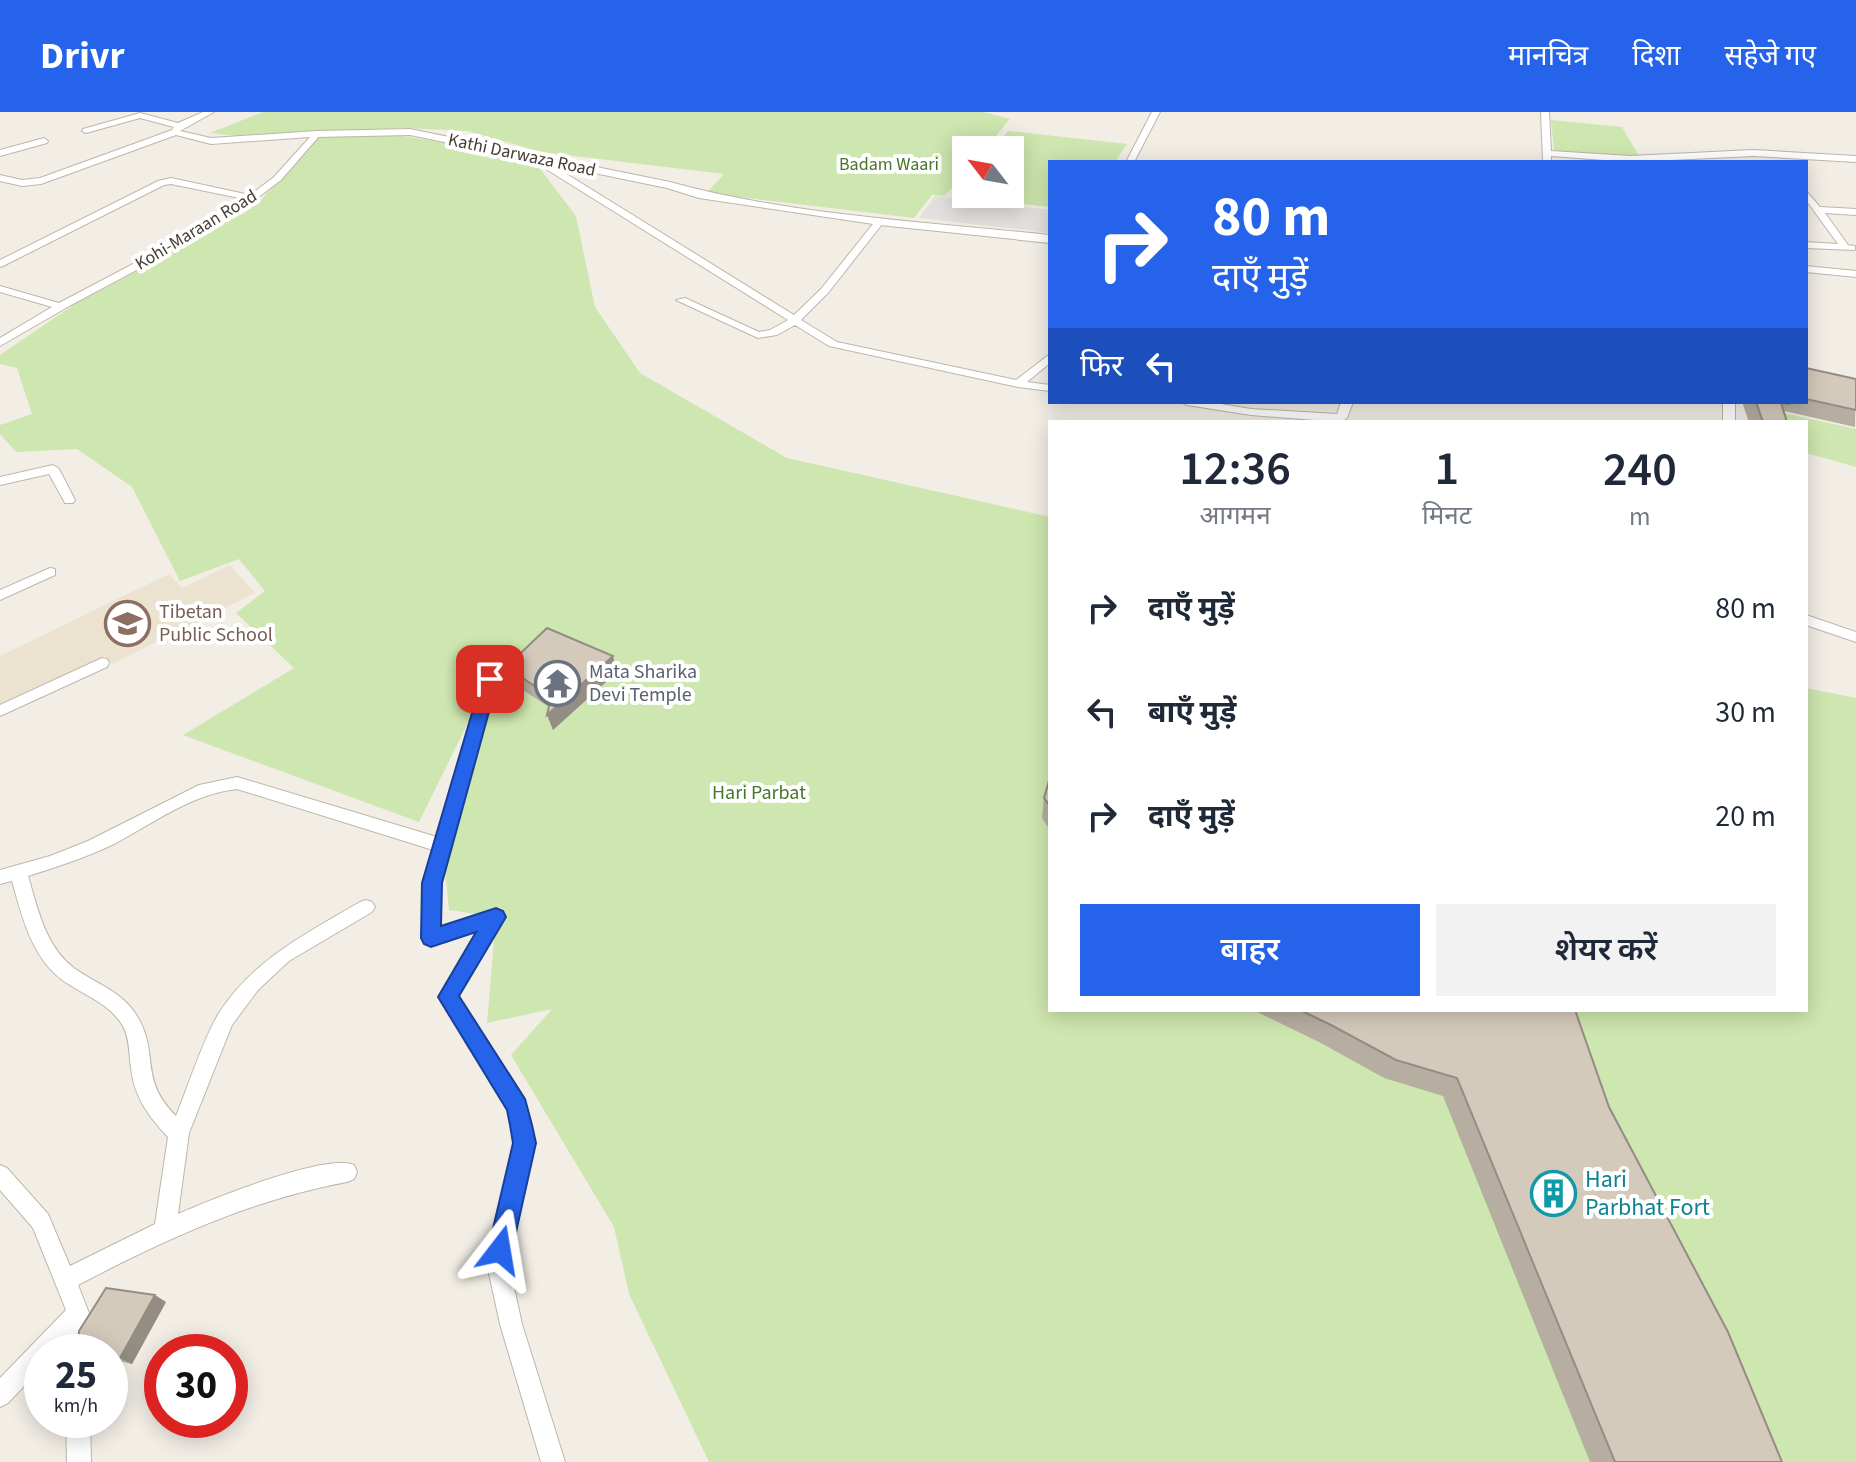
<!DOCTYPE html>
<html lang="hi">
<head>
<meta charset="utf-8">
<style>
  body { margin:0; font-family:"Source Sans 3","Noto Sans Devanagari",sans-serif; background:#f2f2f3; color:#1f2937; height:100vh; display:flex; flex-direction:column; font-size:30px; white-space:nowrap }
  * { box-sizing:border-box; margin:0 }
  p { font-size:26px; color:#747a83 }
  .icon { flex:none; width:44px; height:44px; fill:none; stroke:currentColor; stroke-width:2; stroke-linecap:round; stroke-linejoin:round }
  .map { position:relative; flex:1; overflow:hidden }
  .drawer { position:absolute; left:1048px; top:308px; width:760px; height:592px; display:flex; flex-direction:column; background:#fff; border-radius:0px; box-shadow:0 4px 20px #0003 }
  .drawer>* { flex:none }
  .top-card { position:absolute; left:1048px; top:48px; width:760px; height:244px; border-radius:0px; box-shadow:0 4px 20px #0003; background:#2563eb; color:#fff; overflow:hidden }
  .needle { width:52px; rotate:301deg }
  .fabs { position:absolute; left:952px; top:24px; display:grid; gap:16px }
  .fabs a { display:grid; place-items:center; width:72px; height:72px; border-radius:0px; background:#fff; box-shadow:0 4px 20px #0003; font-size:40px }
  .speed { position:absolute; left:24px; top:1222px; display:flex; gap:16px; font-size:40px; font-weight:700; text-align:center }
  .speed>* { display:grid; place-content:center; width:104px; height:104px; border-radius:50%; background:#fff; box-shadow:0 4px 20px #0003; line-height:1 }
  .speed small { font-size:20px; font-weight:400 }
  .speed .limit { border:12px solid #d22; background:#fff; color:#111 }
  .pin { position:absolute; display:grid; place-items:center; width:68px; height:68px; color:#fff; margin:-34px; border-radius:16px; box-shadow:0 4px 12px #0006 }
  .me { position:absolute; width:88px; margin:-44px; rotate:14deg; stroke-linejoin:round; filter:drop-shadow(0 0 6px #0008) }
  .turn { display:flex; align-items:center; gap:28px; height:168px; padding:0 32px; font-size:36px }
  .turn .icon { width:104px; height:104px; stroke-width:2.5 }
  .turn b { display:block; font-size:56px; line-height:68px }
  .then { display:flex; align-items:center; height:76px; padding:0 32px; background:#0003; gap:16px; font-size:30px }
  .eta { display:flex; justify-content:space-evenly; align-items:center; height:136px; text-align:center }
  .eta b { font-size:48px; font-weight:600; line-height:56px }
  .primary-button { display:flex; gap:16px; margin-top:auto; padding:16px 32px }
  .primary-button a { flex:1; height:92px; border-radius:0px; background:#2563eb; color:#fff; font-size:32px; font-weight:600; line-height:92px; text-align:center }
  .primary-button a+a { background:#f2f2f3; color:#1f2937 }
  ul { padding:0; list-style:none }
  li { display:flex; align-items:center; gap:24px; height:104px; padding:0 32px }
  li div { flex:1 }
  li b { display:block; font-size:30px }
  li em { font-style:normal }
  header { display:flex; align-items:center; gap:48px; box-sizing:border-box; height:112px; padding:0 40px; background:#2563eb; color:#fff }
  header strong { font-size:38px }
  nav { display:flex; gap:44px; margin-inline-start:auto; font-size:28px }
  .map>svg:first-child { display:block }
  .education { fill:#ebe3d0 }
  .green { fill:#cee6af }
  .parking { fill:#e3e1de }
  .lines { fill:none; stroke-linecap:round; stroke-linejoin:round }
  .minor-casing { stroke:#beb6a8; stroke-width:2 }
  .tertiary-casing { stroke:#beb6a8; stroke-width:2 }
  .minor { fill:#fff; fill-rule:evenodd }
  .tertiary { fill:#fff; fill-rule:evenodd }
  .wall { fill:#b6aea1 }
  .shaded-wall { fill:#948d83 }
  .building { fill:#d4cabb; stroke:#948d83; stroke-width:2 }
  .route { fill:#2563eb; stroke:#184099; stroke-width:2 }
  .labels { text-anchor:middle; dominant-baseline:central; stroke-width:8; stroke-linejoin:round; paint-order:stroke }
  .far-street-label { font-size:18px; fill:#453e35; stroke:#fff }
  .far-park-label { font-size:18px; fill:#47752a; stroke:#fff }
  .education-label { font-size:20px; fill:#785e54; stroke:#fff; text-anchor:start }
  .worship-label { font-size:20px; fill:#5b616d; stroke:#fff; text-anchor:start }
  .park-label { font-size:20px; fill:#47752a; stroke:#fff }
  .near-culture-label { font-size:24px; fill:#0d838f; stroke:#fff; text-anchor:start }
</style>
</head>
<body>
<header>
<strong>Drivr</strong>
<nav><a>मानचित्र</a><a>दिशा</a><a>सहेजे गए</a></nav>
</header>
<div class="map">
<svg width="1856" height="1350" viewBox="0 0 1856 1350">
  <rect width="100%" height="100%" fill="#f2eee6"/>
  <path class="education" d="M230,453L255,481L112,552L105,544L0,594V544L169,462L182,476Z"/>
  <path class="green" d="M263,0H983L1010,7L984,38H966V59L945,84L932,83L914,106L706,81L724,62L541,40L468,19L402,16L324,21L396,23L531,45L576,104L595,195L640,261L787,346L1050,405V898H1806V576L1856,586V1350H709L629,1182L614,1115L511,943L552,897L487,911L496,805L449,798L443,734L487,572L419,710L183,623L294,556L236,501L265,479L239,447L180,469L132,375L77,337L16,340L0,322V313L32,302L17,256L0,252V243L75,192L185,134L215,109L243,102L262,87L317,22L255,26L210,21Z
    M1551,8L1622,15L1639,44L1554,39Z
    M1008,19L1127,32L1115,50H1050V95L954,85L966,70V82H1010V38H993Z
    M1784,301L1856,317V355L1806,341V310H1784Z"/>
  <path class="parking" d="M935,84L1050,98V121L919,106Z"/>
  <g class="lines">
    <defs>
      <path id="minor" d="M203,0H214L180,19L211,26L317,19L321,22L281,68L243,97L176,137L71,193L0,234V226L52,195L0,180V174L59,191L169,133L244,87L171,72L164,73L3,154L0,155V148L158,69L171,66L250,83L274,65L310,25L211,32L176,23L41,72L22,74L0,69V63L22,68L40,66L172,18L174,15L140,6L86,21L82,19L83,17L140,1L178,11Z
        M1152,0H1160L1134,50H1126Z
        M1541,0H1549L1551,39L1630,44L1753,38L1856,44V50L1753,44L1630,50L1551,44V50H1543Z
        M44,26L48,29L47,31L0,44V38Z
        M538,48H544L794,203L821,177L877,107H883V111L828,181L801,208L837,230L1016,268L1050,242V251L1027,270L1050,273V279L1018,275L829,234L795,213L777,223L758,226L676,188L685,186L759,220L770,218L788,208L538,52Z
        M1806,79L1820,95L1856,97V103L1825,101L1848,133L1855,134V138L1806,136V130L1838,132L1806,88Z
        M1806,154L1856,159V165L1806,160Z
        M1181,290H1209L1251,297L1337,302L1341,290H1353L1347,306L1341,310L1251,303L1187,293Z
        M1723,290H1735V310H1723Z
        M53,353L59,357L75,388L73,391H65L49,362L0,373V365Z
        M50,456L55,457V463L0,488V478Z
        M1806,503L1856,520V530L1806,513Z
        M102,546L107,547L109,551L107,555L0,604V593Z
        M490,562L497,567L441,771L440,816L496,798L502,800L505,805L458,885L527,995L535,1031L514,1122L510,1157L522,1212L565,1350H541L500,1212L488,1157L492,1122L515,1031L508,998L439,885L479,818L431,834L425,831L422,826L423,771L433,738L237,677C191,682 154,711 114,732C87,745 57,755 28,764C38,797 45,834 74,856C96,872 122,879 137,904C160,942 138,966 176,1004C188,975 203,927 219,901C254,847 307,821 360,790L366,788L372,790L375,795L372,800L289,849L258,878L232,913L189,1021L178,1102C210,1088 325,1041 354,1053L357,1060L354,1067L347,1070C250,1088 164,1128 78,1173L89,1201V1240H67V1229L56,1240H42V1255L8,1291L0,1295V1266L66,1198L33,1116L0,1078V1053L7,1056L48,1102L70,1154L155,1112L168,1025C149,1005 134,985 131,956C129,943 130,927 123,914C110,892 86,884 65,870C32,847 22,805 12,769L0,772V758L50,744L88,729L199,673L237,665L437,725L483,567Z
        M66,1308H90L91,1350H67Z"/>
      <path id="tertiary" d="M410,17L670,70C789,103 926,110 1050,123V131L880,113L699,86L667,76L410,23L317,25L312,22L317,19Z"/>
    </defs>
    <use href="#minor" class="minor-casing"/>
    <use href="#tertiary" class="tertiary-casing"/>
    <use href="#minor" class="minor"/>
    <use href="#tertiary" class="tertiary"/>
  </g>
  <path class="wall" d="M1806,256L1856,267L1855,315L1784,299L1787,310H1749L1742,290H1806Z
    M506,555L617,560L553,618L549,595L512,571Z
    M1050,665V718L1042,706L1044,686Z
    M1253,898H1575L1609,995L1782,1350H1590L1443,984L1384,966L1321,931Z
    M166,1190L132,1252L110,1247V1240H86L78,1236Z"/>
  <path class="shaded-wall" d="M613,544L617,560L553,618L547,603Z
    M155,1183L166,1190L132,1252L120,1246Z"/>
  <path class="building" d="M1806,256L1856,267V298L1806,287Z
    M1756,290H1789V292L1781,291L1787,310H1763Z
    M547,516L613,544L547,603L551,585L506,555Z
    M1050,665V694L1044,686Z
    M1300,898H1575L1609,995L1728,1220L1782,1350H1615L1457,966L1396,948L1331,913Z
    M106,1176L155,1183L120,1246L110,1244V1240H94L78,1236L79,1219Z"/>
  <path class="route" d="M490,561L498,567L442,771L441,814L496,796L503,799L506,805L459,884L525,987L532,1013L536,1031L512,1138L509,1146L500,1150L491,1146L488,1138L513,1031L510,1013L507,998L438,885L476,820L431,835L424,832L421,826L422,771L482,567Z"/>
  <defs>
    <symbol id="school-ring" viewBox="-11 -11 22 22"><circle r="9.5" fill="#fff" stroke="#8d6e63" stroke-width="1.5"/><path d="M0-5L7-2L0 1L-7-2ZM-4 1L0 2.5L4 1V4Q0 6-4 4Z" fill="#8d6e63"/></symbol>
    <symbol id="temple-ring" viewBox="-11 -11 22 22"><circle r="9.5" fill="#fff" stroke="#6b7280" stroke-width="1.5"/><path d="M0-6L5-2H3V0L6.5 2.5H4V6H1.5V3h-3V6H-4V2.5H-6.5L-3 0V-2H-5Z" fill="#6b7280"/></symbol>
    <symbol id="building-ring" viewBox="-11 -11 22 22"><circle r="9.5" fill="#fff" stroke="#0f9aa8" stroke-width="1.5"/><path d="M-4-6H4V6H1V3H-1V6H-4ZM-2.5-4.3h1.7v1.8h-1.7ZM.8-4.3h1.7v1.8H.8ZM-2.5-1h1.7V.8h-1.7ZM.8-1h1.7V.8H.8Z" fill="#0f9aa8"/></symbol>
  </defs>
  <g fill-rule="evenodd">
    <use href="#school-ring" x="102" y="486" width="51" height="51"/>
    <use href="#temple-ring" x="532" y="546" width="51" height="51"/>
    <use href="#building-ring" x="1528" y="1056" width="51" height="51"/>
  </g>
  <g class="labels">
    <g class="far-street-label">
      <text transform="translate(522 43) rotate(12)">Kathi Darwaza Road</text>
      <text transform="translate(196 118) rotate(-31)">Kohi-Maraan Road</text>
    </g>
    <g class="far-park-label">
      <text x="889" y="52">Badam Waari</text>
    </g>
    <g class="education-label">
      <text x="159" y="500">Tibetan<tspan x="159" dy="23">Public School</tspan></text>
    </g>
    <g class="worship-label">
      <text x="589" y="560">Mata Sharika<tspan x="589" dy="23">Devi Temple</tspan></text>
    </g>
    <g class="park-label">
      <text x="759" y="681">Hari Parbat</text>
    </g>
    <g class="near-culture-label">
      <text x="1585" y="1067">Hari<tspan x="1585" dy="28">Parbhat Fort</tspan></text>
    </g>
  </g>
</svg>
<div class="fabs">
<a><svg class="needle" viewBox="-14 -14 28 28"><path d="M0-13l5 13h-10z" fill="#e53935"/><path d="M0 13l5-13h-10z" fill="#747a83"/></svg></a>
</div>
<div class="speed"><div>25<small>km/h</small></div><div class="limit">30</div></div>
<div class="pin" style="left:490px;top:567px;background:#d93025"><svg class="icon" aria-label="arrive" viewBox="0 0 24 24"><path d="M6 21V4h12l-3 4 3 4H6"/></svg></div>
<svg class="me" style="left:500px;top:1138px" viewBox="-20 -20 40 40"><path d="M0-17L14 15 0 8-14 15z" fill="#2563eb" stroke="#fff" stroke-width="4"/></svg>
<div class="top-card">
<div class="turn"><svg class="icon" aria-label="right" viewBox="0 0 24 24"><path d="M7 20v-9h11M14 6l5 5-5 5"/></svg><div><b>80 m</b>दाएँ मुड़ें</div></div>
<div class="then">फिर<svg class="icon" aria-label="left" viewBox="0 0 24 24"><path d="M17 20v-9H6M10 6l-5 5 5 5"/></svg></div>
</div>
<section class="drawer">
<div class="eta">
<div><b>12:36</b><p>आगमन</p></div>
<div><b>1</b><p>मिनट</p></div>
<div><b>240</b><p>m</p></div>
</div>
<ul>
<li><svg class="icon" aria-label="right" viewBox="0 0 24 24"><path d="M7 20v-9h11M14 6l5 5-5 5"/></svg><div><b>दाएँ मुड़ें</b></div><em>80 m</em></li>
<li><svg class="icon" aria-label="left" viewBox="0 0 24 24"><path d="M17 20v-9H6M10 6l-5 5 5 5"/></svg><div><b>बाएँ मुड़ें</b></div><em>30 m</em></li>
<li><svg class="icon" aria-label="right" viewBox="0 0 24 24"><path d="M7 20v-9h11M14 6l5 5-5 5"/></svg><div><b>दाएँ मुड़ें</b></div><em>20 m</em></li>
</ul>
<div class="primary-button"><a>बाहर</a><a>शेयर करें</a></div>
</section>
</div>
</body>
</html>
